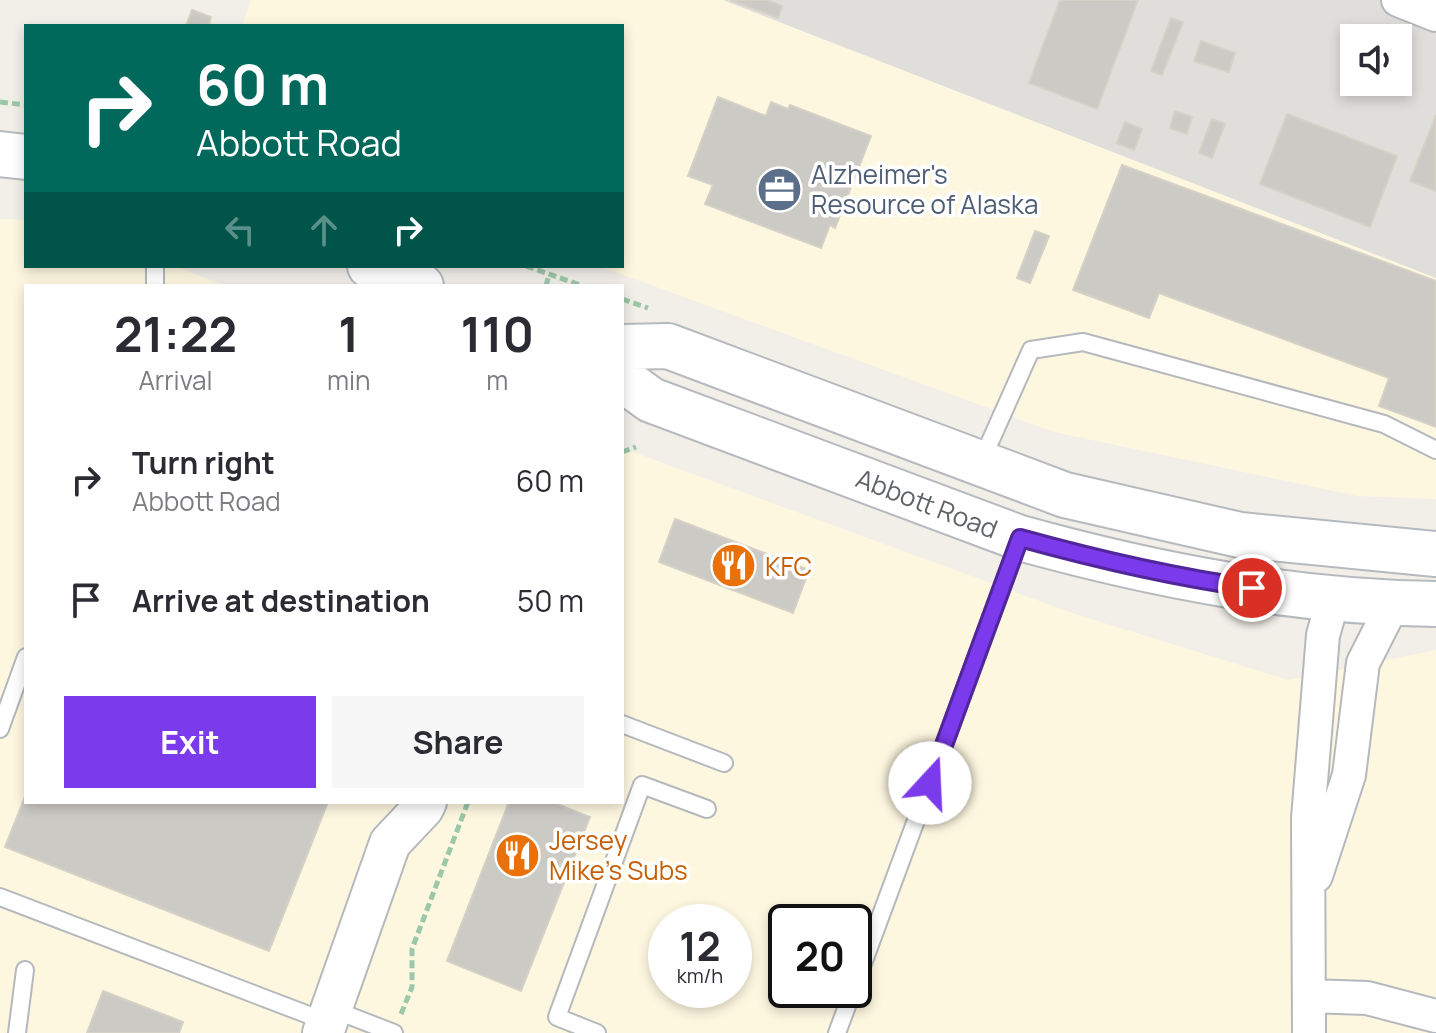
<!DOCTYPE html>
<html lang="en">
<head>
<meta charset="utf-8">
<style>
  body { margin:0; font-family:Manrope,sans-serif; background:#f7f7f7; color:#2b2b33; height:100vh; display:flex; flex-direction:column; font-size:30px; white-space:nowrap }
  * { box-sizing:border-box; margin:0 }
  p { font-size:26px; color:#7c7c81 }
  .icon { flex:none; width:44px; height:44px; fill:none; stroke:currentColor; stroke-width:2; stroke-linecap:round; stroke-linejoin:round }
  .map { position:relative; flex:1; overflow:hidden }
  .sheet { position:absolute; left:24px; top:284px; width:600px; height:520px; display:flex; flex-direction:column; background:#fff; border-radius:0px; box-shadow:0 4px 12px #0003 }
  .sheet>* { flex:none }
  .hud { position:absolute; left:24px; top:24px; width:600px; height:244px; border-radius:0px; box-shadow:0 4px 12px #0003; background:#00695c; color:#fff; overflow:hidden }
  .tools { position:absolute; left:1340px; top:24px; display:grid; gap:16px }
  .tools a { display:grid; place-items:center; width:72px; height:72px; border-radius:0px; background:#fff; box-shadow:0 4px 12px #0003; font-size:40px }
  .speed { position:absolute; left:648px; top:904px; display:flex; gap:16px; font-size:40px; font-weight:700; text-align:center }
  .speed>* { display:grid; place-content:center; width:104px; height:104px; border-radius:50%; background:#fff; box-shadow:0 4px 12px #0003; line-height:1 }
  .speed small { font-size:20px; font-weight:400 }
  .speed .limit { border:4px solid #111; border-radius:12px; background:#fff; color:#111 }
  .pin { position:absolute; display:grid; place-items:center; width:68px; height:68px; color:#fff; margin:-34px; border:4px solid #fff; border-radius:50%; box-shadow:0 2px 8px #0007 }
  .me { position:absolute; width:88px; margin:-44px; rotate:20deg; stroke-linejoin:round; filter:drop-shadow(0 0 6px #0008) }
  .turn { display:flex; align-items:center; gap:28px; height:168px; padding:0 40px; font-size:36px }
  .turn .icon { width:104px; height:104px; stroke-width:2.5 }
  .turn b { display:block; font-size:56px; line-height:68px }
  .lanes { display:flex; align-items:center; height:76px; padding:0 40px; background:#0003; justify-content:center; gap:40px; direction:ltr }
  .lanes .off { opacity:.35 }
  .eta { display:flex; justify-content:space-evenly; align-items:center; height:136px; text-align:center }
  .eta b { font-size:48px; font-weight:700; line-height:56px }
  .action { display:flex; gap:16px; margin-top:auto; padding:16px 40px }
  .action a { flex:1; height:92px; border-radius:0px; background:#7c3aed; color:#fff; font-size:32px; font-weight:700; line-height:92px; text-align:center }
  .action a+a { background:#f7f7f7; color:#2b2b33 }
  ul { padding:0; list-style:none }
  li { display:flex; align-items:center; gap:24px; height:120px; padding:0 40px }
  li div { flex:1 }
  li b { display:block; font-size:30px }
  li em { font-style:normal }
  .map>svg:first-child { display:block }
  .commercial { fill:#fef7e0; fill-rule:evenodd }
  .industrial { fill:#e0deda; fill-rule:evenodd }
  .building { fill:#cccac5; stroke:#d6d1c6; stroke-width:2 }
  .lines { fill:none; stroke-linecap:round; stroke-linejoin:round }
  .service-casing { stroke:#b5b8bc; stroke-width:20 }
  .minor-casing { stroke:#b5b8bc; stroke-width:36 }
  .tertiary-casing { stroke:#b5b8bc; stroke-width:44 }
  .secondary-casing { stroke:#b6babf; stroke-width:48 }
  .path { stroke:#9cc7a9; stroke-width:5; stroke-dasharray:8 4; stroke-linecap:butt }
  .service { stroke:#fff; stroke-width:16 }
  .minor { stroke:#fff; stroke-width:32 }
  .tertiary { stroke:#fff; stroke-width:40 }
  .secondary { stroke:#fff; stroke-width:44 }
  .route-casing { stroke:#51269a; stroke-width:20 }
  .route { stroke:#7c3aed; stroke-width:14 }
  .labels { text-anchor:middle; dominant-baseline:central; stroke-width:7; stroke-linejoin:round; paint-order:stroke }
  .service-label { font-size:26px; fill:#4e5e75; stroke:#fff; text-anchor:start }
  .street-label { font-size:26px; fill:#5f6368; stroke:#fff }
  .food-label { font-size:26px; fill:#c56008; stroke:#fff; text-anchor:start }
</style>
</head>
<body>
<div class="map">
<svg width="1436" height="1033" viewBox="0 0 1436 1033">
  <rect width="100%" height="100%" fill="#f1efe8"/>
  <path class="commercial" d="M251,0H723L1436,278V499L1357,496L1054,432L599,266H622V26H242Z
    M0,219L26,220V266H175L226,286H26V802H622V448L1075,614L1288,680L1436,650V1033H0ZM666,922H734V990H666ZM786,922H854V990H786Z"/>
  <path class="industrial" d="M723,0H1436V278ZM1354,38H1398V82H1354Z"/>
  <path class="building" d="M730,0H767L782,6L778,18Z
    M1060,0H1138L1097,109L1029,83Z
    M192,10L211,17L209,24L214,26H186Z
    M1171,18L1183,22L1162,75L1151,71Z
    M1201,41L1235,53L1229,72L1194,61Z
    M718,97L766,116L771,102L788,109L790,105L871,136L835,228L830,225L821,248L705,204L713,185L688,176Z
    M1175,111L1192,117L1187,134L1170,128Z
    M1287,114L1397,156L1370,227L1260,184Z
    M1436,115V191L1410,181Z
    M1212,119L1225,124L1212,158L1199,153Z
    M1125,122L1142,129L1134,150L1117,143Z
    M1122,165L1436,281V427L1379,406L1389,378L1159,293L1149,318L1073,290Z
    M1035,231L1049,236L1030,283L1017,278Z
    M675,519L809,570L793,613L659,562Z
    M26,794V802H328L269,951L5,847Z
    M509,802H552L590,817L521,991L447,961Z
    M103,991L183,1022L179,1033H87Z"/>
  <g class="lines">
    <defs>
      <path id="service" d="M155,286V266
        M981,462L1031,350L1083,342L1384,424L1436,450
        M622,724L724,763
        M0,729L26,657
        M0,897L327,1022
        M854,988L1020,539
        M332,1009L394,1033
        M17,1033L25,970
        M597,1033L557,1017L642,785L707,809
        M837,1033L853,990"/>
      <path id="minor" d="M1398,0L1436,15
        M1316,876L1349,775L1363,663L1393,604
        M1309,996L1367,998L1436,1016
        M1309,1033L1308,818L1323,635L1333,600"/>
      <path id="tertiary" d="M323,1033L390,843L423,808L426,802"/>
      <path id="secondary" d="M0,154L26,157
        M370,266L421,286
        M622,347L668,346L1065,495L1240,535L1436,554
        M622,379L651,400L1020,538C1157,576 1294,602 1436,604"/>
    </defs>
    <use href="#service" class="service-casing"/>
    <use href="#minor" class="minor-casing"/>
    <use href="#tertiary" class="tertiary-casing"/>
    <use href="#secondary" class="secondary-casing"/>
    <path class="path" d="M0,102L26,105
      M526,266L583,286
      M546,286L549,275
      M622,299L648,308
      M622,452L636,447
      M401,1014L412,987V949L468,802"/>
    <use href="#service" class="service"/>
    <use href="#minor" class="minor"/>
    <use href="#tertiary" class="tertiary"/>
    <use href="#secondary" class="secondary"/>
  </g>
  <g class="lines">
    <defs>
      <path id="route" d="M930,783L1020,538C1096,559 1173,577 1252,588"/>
    </defs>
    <use href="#route" class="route-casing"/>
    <use href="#route" class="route"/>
  </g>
  <defs>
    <symbol id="office-disc" viewBox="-11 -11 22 22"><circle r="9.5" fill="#5c6f8a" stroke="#fff"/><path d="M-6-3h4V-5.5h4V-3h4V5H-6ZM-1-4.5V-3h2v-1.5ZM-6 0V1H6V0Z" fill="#fff"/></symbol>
    <symbol id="restaurant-disc" viewBox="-11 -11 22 22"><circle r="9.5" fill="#e8710a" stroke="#fff"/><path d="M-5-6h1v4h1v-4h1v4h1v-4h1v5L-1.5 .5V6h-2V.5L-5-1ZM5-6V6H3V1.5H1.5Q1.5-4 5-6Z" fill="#fff"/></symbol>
  </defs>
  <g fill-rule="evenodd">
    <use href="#office-disc" x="754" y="164" width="51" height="51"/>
    <use href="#restaurant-disc" x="708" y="540" width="51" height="51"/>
    <use href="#restaurant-disc" x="492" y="830" width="51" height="51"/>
  </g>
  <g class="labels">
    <g class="service-label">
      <text x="811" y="174">Alzheimer's<tspan x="811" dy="30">Resource of Alaska</tspan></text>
    </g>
    <g class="street-label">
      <text transform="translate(927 503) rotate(21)">Abbott Road</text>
    </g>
    <g class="food-label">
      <text x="765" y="566">KFC</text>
      <text x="549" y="840">Jersey<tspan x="549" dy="30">Mike's Subs</tspan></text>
    </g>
  </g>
</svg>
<div class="tools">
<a><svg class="icon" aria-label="sound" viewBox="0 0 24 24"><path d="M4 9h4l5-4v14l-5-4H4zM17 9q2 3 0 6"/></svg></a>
</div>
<div class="speed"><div>12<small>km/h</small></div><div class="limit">20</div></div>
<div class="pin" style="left:1252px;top:588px;background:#d93025"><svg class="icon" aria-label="arrive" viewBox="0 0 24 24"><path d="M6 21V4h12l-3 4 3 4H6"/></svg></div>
<svg class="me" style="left:930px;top:783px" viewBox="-20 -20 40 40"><circle r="19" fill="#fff"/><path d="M0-13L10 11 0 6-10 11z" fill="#7c3aed"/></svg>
<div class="hud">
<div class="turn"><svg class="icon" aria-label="right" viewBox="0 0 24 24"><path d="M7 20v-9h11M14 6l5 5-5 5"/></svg><div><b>60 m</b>Abbott Road</div></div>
<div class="lanes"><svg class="icon off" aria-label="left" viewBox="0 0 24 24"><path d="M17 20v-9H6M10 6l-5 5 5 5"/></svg><svg class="icon off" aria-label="ahead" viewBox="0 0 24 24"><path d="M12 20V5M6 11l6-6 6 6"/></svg><svg class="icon" aria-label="right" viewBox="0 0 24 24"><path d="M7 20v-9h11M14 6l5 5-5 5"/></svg></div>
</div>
<section class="sheet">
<div class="eta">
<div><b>21:22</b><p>Arrival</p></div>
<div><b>1</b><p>min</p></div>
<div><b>110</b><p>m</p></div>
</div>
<ul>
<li><svg class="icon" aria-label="right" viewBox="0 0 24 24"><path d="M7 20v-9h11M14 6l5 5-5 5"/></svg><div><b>Turn right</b><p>Abbott Road</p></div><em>60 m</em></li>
<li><svg class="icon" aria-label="arrive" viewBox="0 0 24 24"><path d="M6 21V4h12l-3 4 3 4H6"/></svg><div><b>Arrive at destination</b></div><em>50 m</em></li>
</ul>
<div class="action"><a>Exit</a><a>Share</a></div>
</section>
</div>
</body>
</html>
